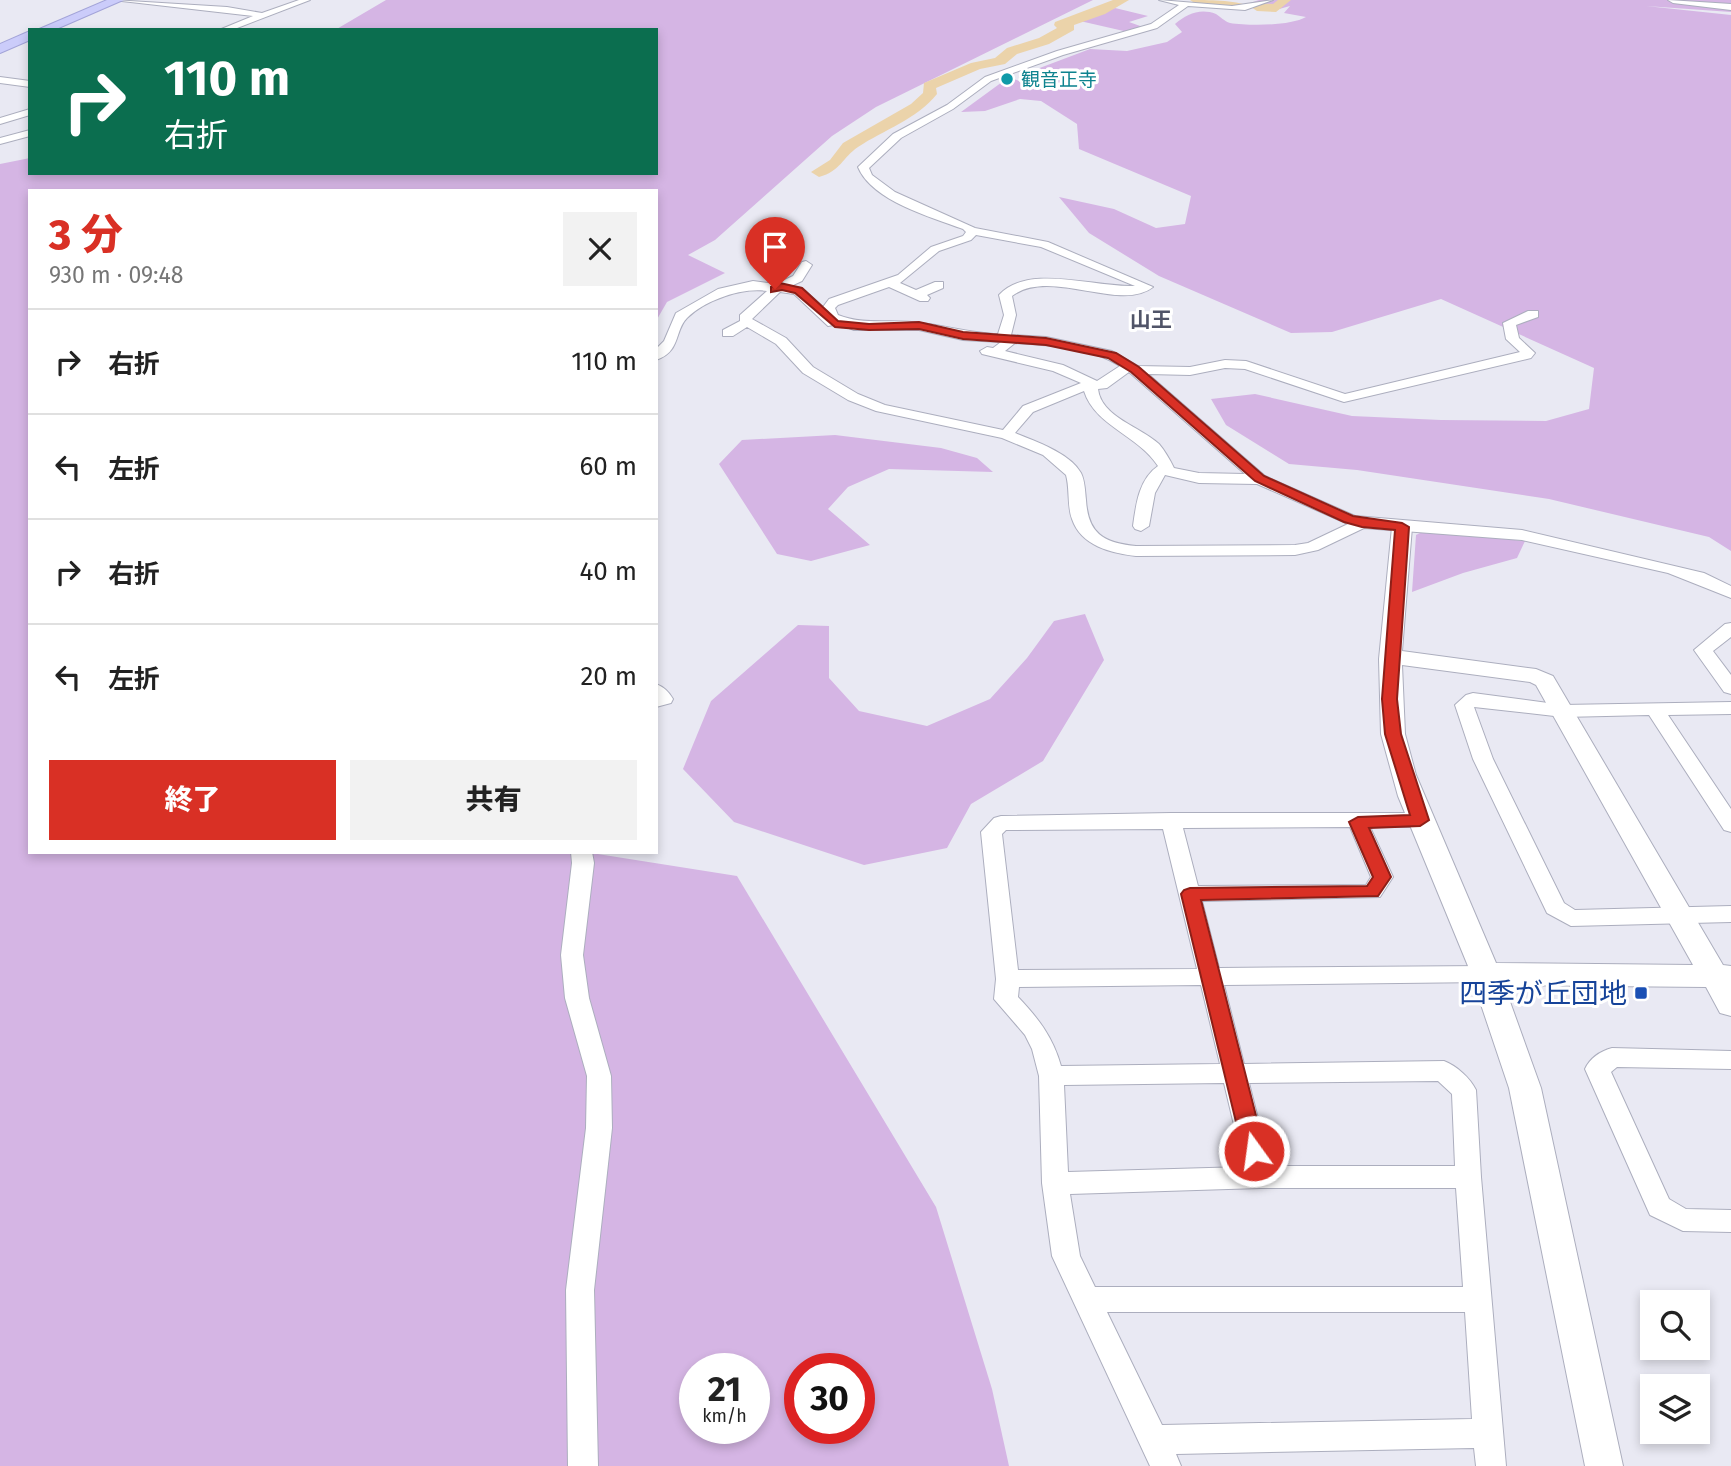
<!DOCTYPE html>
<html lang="ja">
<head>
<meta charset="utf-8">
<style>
  body { margin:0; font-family:"Fira Sans","Noto Sans JP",sans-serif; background:#f2f2f2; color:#222; height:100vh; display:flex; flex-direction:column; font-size:26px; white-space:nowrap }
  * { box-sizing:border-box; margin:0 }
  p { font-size:23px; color:#767676 }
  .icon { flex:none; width:38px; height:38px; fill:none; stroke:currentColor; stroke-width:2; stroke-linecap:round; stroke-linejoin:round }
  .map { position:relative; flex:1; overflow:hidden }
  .panel { position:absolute; left:28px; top:189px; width:630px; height:665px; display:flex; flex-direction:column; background:#fff; border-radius:0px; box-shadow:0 4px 10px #0003 }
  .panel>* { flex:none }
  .hud { position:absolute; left:28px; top:28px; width:630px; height:147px; border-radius:0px; box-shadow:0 4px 10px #0003; background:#0b6e4f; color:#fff; overflow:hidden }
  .tools { position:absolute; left:1640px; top:1290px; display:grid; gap:14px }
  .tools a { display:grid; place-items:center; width:70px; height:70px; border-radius:0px; background:#fff; box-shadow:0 4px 10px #0003; font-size:35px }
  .speed { position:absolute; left:679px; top:1353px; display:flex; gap:14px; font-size:35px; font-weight:700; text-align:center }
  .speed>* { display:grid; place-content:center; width:91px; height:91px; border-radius:50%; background:#fff; box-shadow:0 4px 10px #0003; line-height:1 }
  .speed small { font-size:18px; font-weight:400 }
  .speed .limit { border:10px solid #d22; background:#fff; color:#111 }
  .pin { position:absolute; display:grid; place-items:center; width:60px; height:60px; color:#fff; margin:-72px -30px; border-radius:50% 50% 50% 0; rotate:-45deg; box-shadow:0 0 7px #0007 }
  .pin .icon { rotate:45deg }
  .me { position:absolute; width:77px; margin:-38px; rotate:346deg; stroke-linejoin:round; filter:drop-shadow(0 0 5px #0008) }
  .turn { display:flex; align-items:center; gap:24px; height:147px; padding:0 21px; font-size:32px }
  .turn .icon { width:91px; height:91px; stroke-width:2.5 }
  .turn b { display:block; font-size:49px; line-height:60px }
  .round { display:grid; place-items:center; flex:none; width:74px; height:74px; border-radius:0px; background:#f2f2f2 }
  .head { display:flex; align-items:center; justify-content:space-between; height:119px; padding:0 21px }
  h1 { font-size:42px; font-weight:800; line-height:52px; color:#d93025 }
  .cta { display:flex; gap:14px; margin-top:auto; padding:14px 21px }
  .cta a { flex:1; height:80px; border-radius:0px; background:#d93025; color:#fff; font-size:28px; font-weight:800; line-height:80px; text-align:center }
  .cta a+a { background:#f2f2f2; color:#222 }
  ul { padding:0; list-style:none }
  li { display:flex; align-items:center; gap:21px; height:105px; padding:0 21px; border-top:2px solid #e0e0e0 }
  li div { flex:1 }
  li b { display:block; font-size:26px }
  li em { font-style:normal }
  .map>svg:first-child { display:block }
  .green { fill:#d5b5e4; fill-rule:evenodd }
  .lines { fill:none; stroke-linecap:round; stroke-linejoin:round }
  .river { fill:#ebd3aa; fill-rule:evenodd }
  .minor-casing { stroke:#acaebe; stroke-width:2 }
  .tertiary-casing { stroke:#acaebe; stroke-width:2 }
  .secondary-casing { stroke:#a3a4d8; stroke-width:2 }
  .minor { fill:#fff; fill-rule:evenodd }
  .tertiary { fill:#fff; fill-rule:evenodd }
  .secondary { fill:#cbccfa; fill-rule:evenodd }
  .route { fill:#d93025; stroke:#8d1f18; stroke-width:2 }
  .culture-dot { fill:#0f9aa8; stroke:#fff; stroke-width:2.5 }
  .transit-dot { fill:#1a4fb4; stroke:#fff; stroke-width:2.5 }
  .labels { text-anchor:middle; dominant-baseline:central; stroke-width:6; stroke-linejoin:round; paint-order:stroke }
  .far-culture-label { font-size:19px; fill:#0d838f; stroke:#fff; text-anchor:start }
  .far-neighbourhood-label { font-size:21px; font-weight:bold; fill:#505468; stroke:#fff }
  .near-transit-label { font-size:28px; fill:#164399; stroke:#fff; text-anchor:end }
</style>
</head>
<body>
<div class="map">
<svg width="1731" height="1466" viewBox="0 0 1731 1466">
  <rect width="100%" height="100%" fill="#e9e9f3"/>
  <path class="green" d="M386,0H1093L876,107L832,136L715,240L688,255L725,273L667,302L656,321V191H30V852H585L737,876L936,1207L992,1389L1009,1466H0V164L30,158V173H656V30H335ZM695,1368H754V1428H695ZM800,1368H859V1428H800Z
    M1259,0H1731V12L1646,6L1731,15V551L1709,537L1549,499L1357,470L1289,464L1226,425L1211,399L1255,394L1352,416L1441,420L1546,421L1589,409L1594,368L1441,299L1332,332L1291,333L1159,276L1089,233L1059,197L1114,209L1156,228L1185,224L1191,196L1079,149L1077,124L1041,101L1020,99L985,111L961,112L1009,77L1027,84L1044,74L1037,69L1090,49L1127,51L1167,42L1182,32L1175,24C1187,14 1200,8 1216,14C1221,17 1224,21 1230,23C1249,26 1290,26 1306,17L1284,13L1290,6L1272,11L1247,4Z
    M1115,8L1148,16L1129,22L1143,27L1128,32L1080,21Z
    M835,435L941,448L977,458L993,472L889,469L848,487L828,509L870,545L811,561L777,554L719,464L742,440Z
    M1424,531L1525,541L1517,558L1463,573L1412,592L1416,535Z
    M1085,614L1104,660L1043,761L971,804L947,848L864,865L734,822L683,769L711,701L798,625L829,626V678L859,711L927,726L990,699L1027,658L1054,621Z"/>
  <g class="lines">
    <path class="river" d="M1113,0H1129L1105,14L1074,25V30L1049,44L1017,54L1005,64L980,69L936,88L937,94C917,119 884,130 858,147C842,158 841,171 819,177L811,172L830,160L843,143L911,104L923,93L924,83L971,63L995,58L1007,48L1039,38L1057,28L1054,25L1055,22Z
      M1190,0C1207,0 1235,0 1249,6L1243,10L1196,4Z
      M1278,0H1291L1276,12L1257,11L1251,7L1257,3L1273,4Z"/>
    <defs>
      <path id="minor" d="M113,0L227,7L262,13L299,0H310L232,30H219L253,16Z
        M1159,0L1232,6L1273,0L1245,10L1188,6L1157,28L1063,55L991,81L953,109L901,138L869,168L872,175L895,192L975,228L1048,242L1153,287C1120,313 1050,267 1012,296L1016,315L1011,335L1046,337L1112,351L1138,366L1190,367L1225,360L1246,361L1345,394L1520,352L1506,339L1503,323L1528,311H1538V317L1516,325L1519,338L1535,353L1531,358L1344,402L1245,369L1225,368L1190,375L1148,374L1265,476L1355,516L1522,530L1704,573L1731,586V598L1668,573L1522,540L1364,528L1318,550L1295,555L1136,556C1111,553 1081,546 1072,519C1067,506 1070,489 1066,475L1043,455L1002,438L876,411L848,400L803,373L776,344L747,327L733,336H723V330L740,321V315L767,291C743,287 705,300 687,318C674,331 681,352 656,360V349L664,341L676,313L718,289L753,281L776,284L793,276L802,262L806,261L812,265L802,281L791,286L802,288L823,307L829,299L898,275L931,247L963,236L966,232L963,229C931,217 872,201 858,167L893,134L947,105L985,77L1057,51L1151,24L1179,5ZM976,235L1041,247L1135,286C1096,288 1028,263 999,295L1004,315L998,334C971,333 947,326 921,323C892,318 866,326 838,315L835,308L838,305L889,287L920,301H928L930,298L927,295L943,288V282H935L916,290L900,283L939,251L971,240ZM780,292L794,294L828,326L839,324L854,330H919L963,340L1001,342L993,348L987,347L980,351L982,354L1053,371L1081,383L1023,406L1003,430L885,405L858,394L813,367L786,338L752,319ZM1015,343C1048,345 1091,347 1120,366L1097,381L1063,365L1005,351ZM1129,372L1130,373L1245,474L1199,473L1174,468C1170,460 1165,451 1159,444C1141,427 1101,417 1098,389L1107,388ZM1084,391C1095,426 1138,435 1158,466C1139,479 1136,504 1133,526L1135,529L1141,531L1149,526L1155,493L1165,475L1199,483L1257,484L1348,524L1308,543L1295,545L1136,546C1104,543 1088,534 1086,500C1085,491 1085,481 1081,473C1070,453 1035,441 1015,433L1033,412Z
        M0,77L30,81V87L0,83Z
        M30,109V115L0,124V118Z
        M30,130V136L0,144V138Z
        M1731,623V637L1713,651L1731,675V694L1724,692L1694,650L1725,624Z
        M656,684C664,687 669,692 673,699L671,703L656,707Z
        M1473,693L1563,705L1731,702V714L1668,715L1731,809V832L1724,830L1649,715L1563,717L1474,707L1493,759L1564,903L1575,910L1731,906V922L1571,926L1547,913L1473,759L1455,705L1466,695Z
        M1171,813H1420L1427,815L1430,820L1427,825L1420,827H1370L1393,877L1380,897L1202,901L1219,968L1486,966L1494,968L1497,974L1494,980L1486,982L1224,985L1244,1064L1444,1061C1457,1066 1470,1078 1476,1090L1481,1177L1506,1466H1476L1474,1448L1176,1454L1181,1466H1150L1052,1256L1042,1183L1039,1076L1032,1049L1025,1035L994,999L996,979L981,832L994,818L1001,816ZM1350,827L1371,877L1366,885L1198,886L1183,828ZM1163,829L1197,969L1018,970L1002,834L1006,830ZM1201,985L1220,1064L1061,1066C1053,1037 1038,1018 1018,997L1019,987ZM1438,1081L1452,1094L1455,1166H1270L1249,1083ZM1224,1083L1244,1167L1068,1172L1064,1085ZM1260,1188H1456L1463,1287H1095L1080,1256L1070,1194ZM1107,1312H1465L1472,1419L1162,1425Z
        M571,852H592L594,863L583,955L589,998L611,1076L612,1128L594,1290L598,1466H568L566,1290L586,1128L587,1076L565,998L561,955L572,863Z
        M1612,1048L1731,1051V1069L1617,1067L1611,1072L1669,1199L1686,1209L1731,1210V1232L1683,1231L1650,1215L1585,1069C1590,1058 1601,1051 1612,1048Z"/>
      <path id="tertiary" d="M1668,0L1731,4V10L1673,3Z
        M1402,521L1409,523L1412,527L1402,651L1536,669L1553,676L1723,965L1731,966V1016L1720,1013L1706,987L1504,985L1541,1088L1623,1466H1585L1509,1088L1468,966L1398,796L1381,734L1379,659L1392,527L1395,523ZM1402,665L1530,682L1536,685L1693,965L1496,963L1416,775L1405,734Z"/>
      <path id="secondary" d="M107,0H123L54,30H37Z
        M30,31V40L0,53V44Z"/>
    </defs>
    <use href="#minor" class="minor-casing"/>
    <use href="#tertiary" class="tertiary-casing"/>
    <use href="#secondary" class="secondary-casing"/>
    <use href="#minor" class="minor"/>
    <use href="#tertiary" class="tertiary"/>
    <use href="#secondary" class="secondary"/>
  </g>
  <path class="route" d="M780,283L802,288L838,321L869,324L919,322L963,332L1046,338L1116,353L1139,367L1264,476L1353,516L1402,523L1409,527L1397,699L1401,734L1429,820L1420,826L1369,828L1391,877L1378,896L1201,900L1265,1151L1261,1158L1254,1160L1246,1158L1243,1151L1181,894L1184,890L1190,888L1367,886L1373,877L1349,822L1358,817L1410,815L1385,734L1382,699L1395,530L1362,527L1344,522L1255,481L1131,372L1108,358L1046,345L963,339L919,329L869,330L835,327L795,293L782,290L771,292V287Z"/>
  <circle class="culture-dot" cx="1007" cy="79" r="7"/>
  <rect class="transit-dot" x="1634" y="986" width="14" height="14" rx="3.5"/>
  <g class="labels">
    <g class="far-culture-label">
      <text x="1021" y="79">観音正寺</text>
    </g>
    <g class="far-neighbourhood-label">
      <text x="1151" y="320">山王</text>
    </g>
    <g class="near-transit-label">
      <text x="1627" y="993">四季が丘団地</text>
    </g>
  </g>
</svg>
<div class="tools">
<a><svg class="icon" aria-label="search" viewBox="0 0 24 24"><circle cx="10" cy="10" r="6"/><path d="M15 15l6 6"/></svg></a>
<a><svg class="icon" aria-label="layers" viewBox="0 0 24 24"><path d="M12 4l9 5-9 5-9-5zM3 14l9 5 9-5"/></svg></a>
</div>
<div class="speed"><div>21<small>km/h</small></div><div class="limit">30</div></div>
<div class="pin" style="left:775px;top:289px;background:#d93025"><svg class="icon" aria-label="arrive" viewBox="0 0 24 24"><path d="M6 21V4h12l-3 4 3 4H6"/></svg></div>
<svg class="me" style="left:1254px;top:1151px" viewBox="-20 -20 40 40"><circle r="17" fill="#d93025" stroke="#fff" stroke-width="3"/><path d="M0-11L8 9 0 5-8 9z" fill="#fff"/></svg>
<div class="hud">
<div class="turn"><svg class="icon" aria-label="right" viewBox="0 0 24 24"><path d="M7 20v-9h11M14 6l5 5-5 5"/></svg><div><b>110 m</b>右折</div></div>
</div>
<section class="panel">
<div class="head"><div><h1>3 分</h1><p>930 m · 09:48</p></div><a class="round"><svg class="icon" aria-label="close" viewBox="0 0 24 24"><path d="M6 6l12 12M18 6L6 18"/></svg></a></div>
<ul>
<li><svg class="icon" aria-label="right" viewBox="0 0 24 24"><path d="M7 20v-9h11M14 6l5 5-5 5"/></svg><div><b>右折</b></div><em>110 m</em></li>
<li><svg class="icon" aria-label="left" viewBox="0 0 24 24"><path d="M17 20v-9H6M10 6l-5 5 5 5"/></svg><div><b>左折</b></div><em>60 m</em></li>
<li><svg class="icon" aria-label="right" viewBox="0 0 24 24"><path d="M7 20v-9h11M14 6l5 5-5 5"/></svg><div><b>右折</b></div><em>40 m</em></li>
<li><svg class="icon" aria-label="left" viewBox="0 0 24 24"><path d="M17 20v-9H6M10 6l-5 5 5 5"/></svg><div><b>左折</b></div><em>20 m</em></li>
</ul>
<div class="cta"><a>終了</a><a>共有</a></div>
</section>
</div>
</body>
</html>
